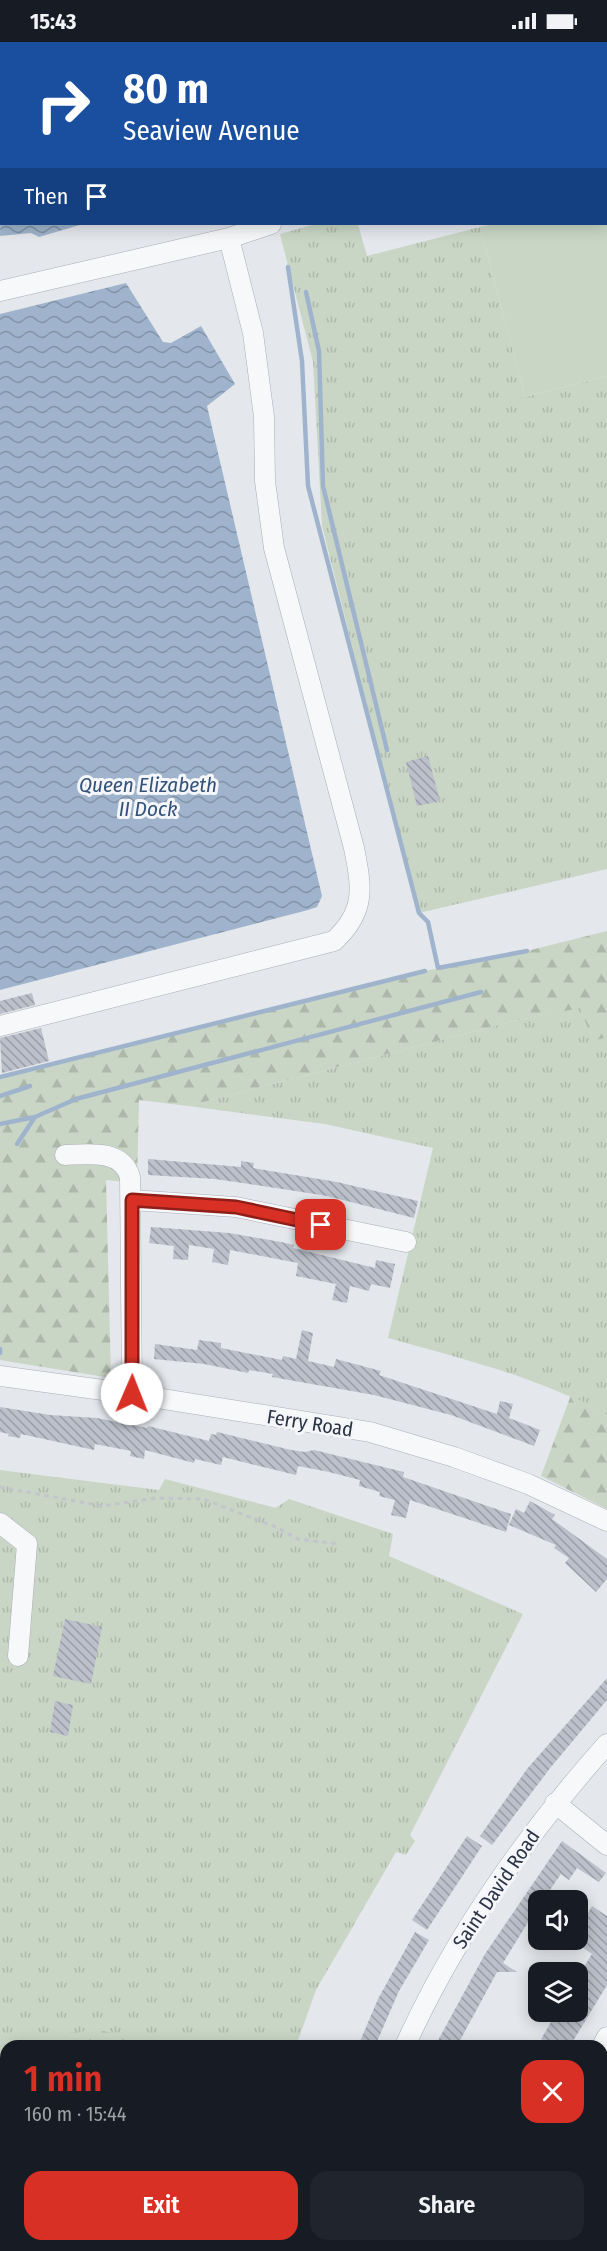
<!DOCTYPE html>
<html lang="en">
<head>
<meta charset="utf-8">
<style>
  body { margin:0; font-family:"Fira Sans Condensed",sans-serif; background:#20242c; color:#f1f3f6; height:100vh; display:flex; flex-direction:column; font-size:22px; white-space:nowrap }
  * { box-sizing:border-box; margin:0 }
  p { font-size:20px; color:#9ea1a6 }
  .icon { flex:none; width:33px; height:33px; fill:none; stroke:currentColor; stroke-width:2; stroke-linecap:round; stroke-linejoin:round }
  .map { position:relative; flex:1; overflow:hidden }
  .details { position:absolute; left:0px; top:1998px; width:608px; height:212px; display:flex; flex-direction:column; background:#171b24; border-radius:18px 18px 0 0; box-shadow:0 3px 15px #0003 }
  .details>* { flex:none }
  .hud { position:absolute; left:0px; top:0px; width:608px; height:183px; box-shadow:0 3px 15px #0003; background:#1a4fa0; color:#fff; overflow:hidden }
  .buttons { position:absolute; left:528px; top:1848px; display:grid; gap:12px }
  .buttons a { display:grid; place-items:center; width:60px; height:60px; border-radius:12px; background:#171b24; box-shadow:0 3px 15px #0003; font-size:30px }
  .pin { position:absolute; display:grid; place-items:center; width:51px; height:51px; color:#fff; margin:-26px; border-radius:12px; box-shadow:0 3px 9px #0006 }
  .me { position:absolute; width:66px; margin:-33px; rotate:1deg; stroke-linejoin:round; filter:drop-shadow(0 0 4px #0008) }
  .turn { display:flex; align-items:center; gap:21px; height:126px; padding:0 24px; font-size:27px }
  .turn .icon { width:78px; height:78px; stroke-width:2.5 }
  .turn b { display:block; font-size:42px; line-height:51px }
  .then { display:flex; align-items:center; height:57px; padding:0 24px; background:#0003; gap:12px; font-size:22px }
  .round { display:grid; place-items:center; flex:none; width:63px; height:63px; border-radius:18px; background:#20242c }
  .head { display:flex; align-items:center; justify-content:space-between; height:102px; padding:0 24px }
  h1 { font-size:36px; font-weight:600; line-height:45px; color:#d93025 }
  .action { display:flex; gap:12px; margin-top:auto; padding:12px 24px }
  .action a { flex:1; height:69px; border-radius:18px; background:#d93025; color:#fff; font-size:24px; font-weight:600; line-height:69px; text-align:center }
  .action a+a { background:#20242c; color:#f1f3f6 }
  .status { display:flex; justify-content:space-between; align-items:center; height:42px; padding:0 30px; background:#171b24; direction:ltr }
  .status svg { height:16px; fill:currentColor }
  .map>svg:first-child { display:block }
  .grass { fill:url(#grass-tufts) }
  .forest { fill:url(#forest-firs) }
  .park { fill:url(#park-dots) }
  .pitch { fill:#c9d6c5 }
  .water { fill:url(#water-waves) }
  .lines { fill:none; stroke-linecap:round; stroke-linejoin:round }
  .stream { stroke:#9fb4cc; stroke-width:4.5 }
  .building { fill:url(#building-back-hatch) }
  .minor-casing { stroke:#a9aeb7; stroke-width:21 }
  .path { stroke:#c2c5cb; stroke-width:3; stroke-dasharray:4.5 4.5; stroke-linecap:butt }
  .minor { stroke:#f7f8fa; stroke-width:20 }
  .route-casing { stroke:#8d1f18; stroke-width:15 }
  .route { stroke:#d93025; stroke-width:10 }
  .labels { text-anchor:middle; dominant-baseline:central; stroke-width:6; stroke-linejoin:round; paint-order:stroke }
  .street-label { font-size:20px; fill:#2b3445; stroke:#f4f6f9 }
  .water-label { font-size:21px; font-style:italic; fill:#34527a; stroke:#f4f6f9 }
</style>
</head>
<body>
<div class="status"><b>15:43</b><svg viewBox="0 0 49 12"><path d="M0 12V9h3v3zM5 12V6h3v6zM10 12V3h3v9zM15 12V0h3v12zM26 1h20v11H26zM47 4h2v5h-2z"/></svg></div>
<div class="map">
<svg width="607" height="2209" viewBox="0 0 607 2209">
  <defs>
    <pattern id="grass-tufts" width="24" height="20" patternUnits="userSpaceOnUse" patternTransform="scale(1.5)"><rect width="24" height="20" fill="#c9d6c5"/><path d="M3 7l-1-3M5 7V3M7 7l1-3M15 17l-1-3M17 17v-4M19 17l1-3" fill="none" stroke="#adb8ab"/></pattern>
    <pattern id="forest-firs" width="22" height="20" patternUnits="userSpaceOnUse" patternTransform="scale(1.5)"><rect width="22" height="20" fill="#c9d6c5"/><path d="M5 1l3.5 6h-7zM16 11l3.5 6h-7z" fill="#adb8ab"/></pattern>
    <pattern id="park-dots" width="8" height="8" patternUnits="userSpaceOnUse" patternTransform="scale(1.5)"><rect width="8" height="8" fill="#c9d6c5"/><path d="M2 2h.1M6 6h.1" fill="none" stroke="#adb8ab" stroke-width="1.8" stroke-linecap="round"/></pattern>
    <pattern id="water-waves" width="16" height="10" patternUnits="userSpaceOnUse" patternTransform="scale(1.5)"><rect width="16" height="10" fill="#9fb4cc"/><path d="M0 5q4-4 8 0t8 0" fill="none" stroke="#8293a7"/></pattern>
    <pattern id="building-back-hatch" width="6" height="6" patternUnits="userSpaceOnUse" patternTransform="scale(1.5)"><rect width="6" height="6" fill="#bbc0ca"/><path d="M-1 5l2 2M0 0l6 6M5-1l2 2" fill="none" stroke="#989da6"/></pattern>
  </defs>
  <rect width="100%" height="100%" fill="#e4e7ec"/>
  <path class="grass" d="M316,182H358L367,214L480,185L525,355L607,334V827L419,871L322,484L313,320L280,192Z
    M580,965L593,998L607,995V1373C538,1335 463,1317 388,1296L433,1106L325,1082L188,1064L518,978Z
    M0,1428L159,1448L165,1437L276,1466L289,1457L393,1492L389,1514L523,1572L410,1793L415,1799L406,1813L396,1810L316,1948L296,2004H6V2137L0,2139Z"/>
  <path class="forest" d="M607,889V995L593,999L580,966L518,978L188,1064L139,1058L137,1141L106,1138L111,1336L0,1318V1035L425,929L527,909Z
    M571,1353L607,1373V1467L541,1434Z
    M98,1988L135,1996L145,2004H52L67,1991Z"/>
  <path class="park" d="M4,2137H6V2204H258L257,2209H0V2139Z"/>
  <path class="pitch" d="M607,151V334L525,355L480,185L493,182H606Z"/>
  <path class="water" d="M86,0H562L87,2Z
    M1,121L2,182H83L39,195L31,191L0,194Z
    M126,241L163,300L171,301L201,284L235,342L207,364L322,854L317,865L308,868L0,948V272Z"/>
  <g class="lines">
    <path class="stream" d="M288,225L302,319L308,444L419,871L428,880L438,926L527,909
      M306,250L319,309L323,444L387,708
      M0,1035L425,929
      M0,1054L30,1044
      M0,1082L35,1075L76,1057L481,950
      M17,1102L35,1075
      M0,1307V1311"/>
  </g>
  <path class="building" d="M428,714L440,759L417,764L406,720Z
    M32,951L35,963L0,972V959Z
    M41,986L49,1019L2,1031L0,996Z
    M148,1117L241,1125V1119L254,1121L253,1126L337,1140L418,1159L414,1176L327,1154L289,1148L215,1137L148,1133Z
    M151,1185L229,1191L281,1200L294,1203L293,1206L375,1226L376,1218L395,1222L390,1246L371,1242L369,1249L350,1244L347,1261L332,1258L336,1242L296,1234L298,1221L230,1208L228,1223L212,1220L214,1207L189,1203L188,1218L173,1217L174,1204L149,1201Z
    M302,1288L313,1291L308,1319L334,1325L336,1317L381,1329L379,1333L497,1372L500,1359L513,1362L509,1376L540,1388L534,1404L451,1373L374,1353L272,1335L273,1332L249,1328L248,1331L204,1322L154,1317L155,1302L197,1308L199,1298L221,1301V1306L282,1318L283,1314L296,1317Z
    M0,1365L50,1373L97,1376L147,1386L148,1384L209,1399L211,1392L216,1393L217,1390L291,1408L305,1410L314,1408L404,1430L403,1435L511,1472L506,1490L410,1458L406,1476L391,1473L395,1458L379,1454L380,1450L359,1444L360,1438L329,1430L298,1424L296,1433L223,1415L221,1423L195,1417L194,1421L145,1408L144,1417L130,1414L131,1409L95,1402L94,1408L21,1392L20,1396L8,1394L9,1392L0,1390Z
    M530,1459L555,1473L552,1477L607,1517V1537L596,1550L565,1521L569,1516L554,1506L556,1503L509,1483L516,1467L524,1471Z
    M65,1577L102,1585L91,1642L53,1634Z
    M607,1636V1658L551,1725L492,1803L480,1794L527,1727Z
    M55,1659L73,1663L68,1694L50,1690Z
    M467,1794L482,1804L427,1888L412,1878Z
    M562,1799L606,1831L599,1840L577,1826L569,1838L561,1832L543,1858H538V1864L503,1921L517,1930H497L457,2004H435L485,1912Z
    M592,1864L607,1874V1943L570,2004H553L541,1997L557,1970H578V1934L592,1912L578,1902V1887Z
    M415,1890L429,1898L399,1949L375,2004H358L378,1957Z"/>
  <g class="lines">
    <defs>
      <path id="minor" d="M606,68H607
        M0,249L229,196L271,182
        M0,984L334,899C366,869 362,846 354,806L274,506L265,439L264,375L253,291L229,196
        M65,1113C88,1112 122,1107 130,1135L132,1352
        M132,1158L236,1165L406,1200
        M0,1334L132,1352L370,1390L454,1415L528,1442L607,1479
        M0,1481L27,1502L18,1614
        M555,1761L607,1803
        M405,2004C455,1893 526,1793 607,1702
        M602,2004L607,1995
        M349,2209L350,2204
        M520,2209L521,2204"/>
    </defs>
    <use href="#minor" class="minor-casing"/>
    <path class="path" d="M0,1445L102,1464L157,1456L203,1457L276,1485L298,1497L339,1502"/>
    <use href="#minor" class="minor"/>
  </g>
  <g class="lines">
    <defs>
      <path id="route" d="M132,1352V1158L236,1165L321,1183"/>
    </defs>
    <use href="#route" class="route-casing"/>
    <use href="#route" class="route"/>
  </g>
  <g class="labels">
    <g class="street-label">
      <text transform="translate(310 1381) rotate(9)">Ferry Road</text>
      <text transform="translate(496 1847) rotate(-56)">Saint David Road</text>
    </g>
    <g class="water-label">
      <text x="148" y="743">Queen Elizabeth<tspan x="148" dy="24">II Dock</tspan></text>
    </g>
  </g>
</svg>
<div class="buttons">
<a><svg class="icon" aria-label="sound" viewBox="0 0 24 24"><path d="M4 9h4l5-4v14l-5-4H4zM17 9q2 3 0 6"/></svg></a>
<a><svg class="icon" aria-label="layers" viewBox="0 0 24 24"><path d="M12 4l9 5-9 5-9-5zM3 14l9 5 9-5"/></svg></a>
</div>
<div class="pin" style="left:321px;top:1183px;background:#d93025"><svg class="icon" aria-label="arrive" viewBox="0 0 24 24"><path d="M6 21V4h12l-3 4 3 4H6"/></svg></div>
<svg class="me" style="left:132px;top:1352px" viewBox="-20 -20 40 40"><circle r="19" fill="#fff"/><path d="M0-13L10 11 0 6-10 11z" fill="#d93025"/></svg>
<div class="hud">
<div class="turn"><svg class="icon" aria-label="right" viewBox="0 0 24 24"><path d="M7 20v-9h11M14 6l5 5-5 5"/></svg><div><b>80 m</b>Seaview Avenue</div></div>
<div class="then">Then<svg class="icon" aria-label="arrive" viewBox="0 0 24 24"><path d="M6 21V4h12l-3 4 3 4H6"/></svg></div>
</div>
<section class="details">
<div class="head"><div><h1>1 min</h1><p>160 m · 15:44</p></div><a class="round" style="background:#d93025;color:#fff"><svg class="icon" aria-label="close" viewBox="0 0 24 24"><path d="M6 6l12 12M18 6L6 18"/></svg></a></div>
<div class="action"><a>Exit</a><a>Share</a></div>
</section>
</div>
</body>
</html>
